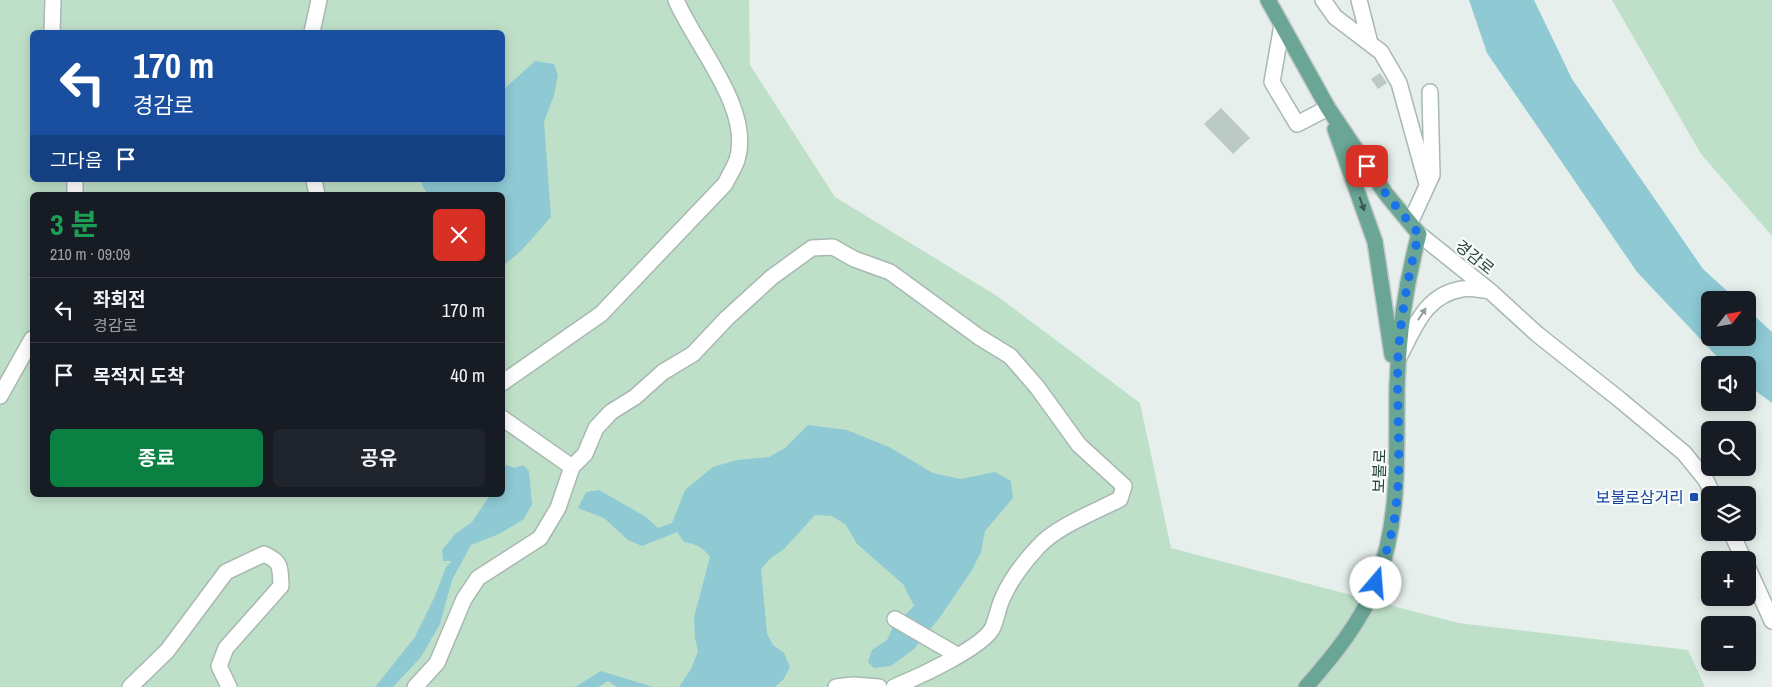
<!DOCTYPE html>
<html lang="ko">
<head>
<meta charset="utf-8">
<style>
  body { margin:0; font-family:"Archivo Narrow","Noto Sans KR",sans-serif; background:#20242c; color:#f1f3f6; height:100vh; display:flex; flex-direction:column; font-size:19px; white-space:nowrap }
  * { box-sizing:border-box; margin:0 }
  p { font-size:16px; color:#9ea1a6 }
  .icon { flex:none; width:28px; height:28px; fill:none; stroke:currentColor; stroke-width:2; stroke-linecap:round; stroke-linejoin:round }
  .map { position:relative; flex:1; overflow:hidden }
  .drawer { position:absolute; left:30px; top:192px; width:475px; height:305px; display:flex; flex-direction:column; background:#171b24; border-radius:8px; box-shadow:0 2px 12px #0003 }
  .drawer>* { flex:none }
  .hud { position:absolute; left:30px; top:30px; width:475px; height:152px; border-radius:8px; box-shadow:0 2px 12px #0003; background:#1a4fa0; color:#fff; overflow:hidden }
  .needle { width:32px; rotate:59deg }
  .fabs { position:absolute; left:1701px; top:291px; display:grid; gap:10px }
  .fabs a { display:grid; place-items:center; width:55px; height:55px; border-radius:8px; background:#171b24; box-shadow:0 2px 12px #0003; font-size:25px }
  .pin { position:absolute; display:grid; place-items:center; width:42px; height:42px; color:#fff; margin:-21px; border-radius:10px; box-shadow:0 2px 8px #0006 }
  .me { position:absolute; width:55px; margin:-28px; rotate:18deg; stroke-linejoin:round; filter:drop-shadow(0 0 4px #0008) }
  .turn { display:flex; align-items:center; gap:18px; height:105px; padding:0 20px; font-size:22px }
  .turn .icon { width:65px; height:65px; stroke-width:2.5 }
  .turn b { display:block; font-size:35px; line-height:42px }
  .then { display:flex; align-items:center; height:48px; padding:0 20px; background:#0003; gap:10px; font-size:19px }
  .round { display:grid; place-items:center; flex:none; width:52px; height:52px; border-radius:8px; background:#20242c }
  .summary { display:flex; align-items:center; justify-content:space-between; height:85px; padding:0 20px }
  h1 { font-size:30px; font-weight:700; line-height:38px; color:#1e9e55 }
  .action { display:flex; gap:10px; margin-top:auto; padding:10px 20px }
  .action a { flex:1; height:58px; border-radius:8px; background:#0b8043; color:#fff; font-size:20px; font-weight:700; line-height:58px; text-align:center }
  .action a+a { background:#20242c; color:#f1f3f6 }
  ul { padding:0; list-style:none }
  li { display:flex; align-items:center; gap:15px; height:65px; padding:0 20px; border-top:1px solid #363941 }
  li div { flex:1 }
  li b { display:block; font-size:19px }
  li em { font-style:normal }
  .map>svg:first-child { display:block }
  .green { fill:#bfe0c8; fill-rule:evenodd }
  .water { fill:#8ec9d4 }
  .building { fill:#bbcac4 }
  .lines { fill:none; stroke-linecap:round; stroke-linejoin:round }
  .minor-casing { stroke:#a8b8b2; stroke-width:18 }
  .major-casing { stroke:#c2cac8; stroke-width:18 }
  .minor { stroke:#fff; stroke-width:15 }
  .major { stroke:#6aa596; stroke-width:15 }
  .oneway { fill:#365b51 }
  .oneway2 { fill:#92a09c }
  .route { stroke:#1a73e8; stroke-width:9; stroke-dasharray:0 16.2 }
  .transit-dot { fill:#1a4fb4; stroke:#f7fbf9; stroke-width:2 }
  .labels { text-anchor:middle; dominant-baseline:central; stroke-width:4.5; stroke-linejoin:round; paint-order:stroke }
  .street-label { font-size:16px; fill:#24423a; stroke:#f7fbf9 }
  .transit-label { font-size:16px; fill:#164399; stroke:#f7fbf9; text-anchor:end }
</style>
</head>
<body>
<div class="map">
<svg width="1772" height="687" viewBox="0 0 1772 687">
  <rect width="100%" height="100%" fill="#e6efeb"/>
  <path class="green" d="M0,0H749L750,65L835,197L997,296L1140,403L1171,548L1458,623L1688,650L1705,687H0ZM32,32H502V180H32ZM32,195H502V495H32Z
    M1612,0H1772V236L1701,154Z"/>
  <path class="water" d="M1469,0H1534L1572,79L1703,269L1737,300H1710V338H1748V310L1772,332V403L1748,385V365H1725L1637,272L1487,53Z
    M535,61L554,64L558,75L554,95L544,122L551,217L521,251L503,266L502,195H428L422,185V180H502L503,90Z
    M808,425L847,430L889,447L933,473L960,479L995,472L1011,481L1013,498L985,531L981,552L972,570L940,617L914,649L891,666L874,668L868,662L872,650L887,640L893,627L914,606L903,584L857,544L846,525L832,516L815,515L784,549L771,558L761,569L767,634L773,645L784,653L790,667L783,680L775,687H679L691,669L698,651L695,638L694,617L710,557C703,547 696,544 684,542L677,532L642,546L628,540L604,518L578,508L586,492L599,490L646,517L658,528L672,523L685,490L713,467L737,460L769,457L785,448Z
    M506,465L515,468L523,465L529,471L532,504L524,519L499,534L471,545L452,580L440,624L421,657L393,687H375L415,637L435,596L446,567L452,561H443L442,550L455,534L472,522L490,495H502L503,471Z
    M601,671L653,687H617L608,681L598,687H575Z"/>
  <path class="building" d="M1380,73L1387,83L1378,89L1371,79Z
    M1221,108L1250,138L1233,154L1204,124Z"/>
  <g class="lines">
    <defs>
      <path id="minor" d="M1323,0L1335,17L1381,52L1399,83L1427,184
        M1359,0L1370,43
        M1282,25L1272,82L1297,124L1328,108
        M52,32L53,0
        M312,32L319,0
        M314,180L317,195
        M75,195V180
        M1410,223L1432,175L1430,92
        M1419,234L1490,291L1537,334L1619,399L1684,453L1706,480L1713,495
        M1399,357C1415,327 1425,295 1462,289C1471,287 1481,290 1490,291
        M502,383L601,314L725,184C729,176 734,168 737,160C753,109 695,45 676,0
        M0,396L32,339
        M572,467L585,454L596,428L611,412L635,397L663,372L693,354L727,318L772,277L812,248L833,247L854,259L890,272L979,337L1010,356L1037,387L1079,445L1124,486L1120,499C1095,512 1057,526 1038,547C1025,561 1011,579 1003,597C998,607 997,619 992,629C980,649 916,678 894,687
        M1731,532L1744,560
        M1748,568L1772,621
        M895,619L957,655
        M130,687L167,651L226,572L264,554C282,562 280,567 281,586L226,648L219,666L229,687
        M415,687L437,663L464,599L478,578L540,538L558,508L572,467L502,418
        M836,687L853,685L879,687"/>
      <path id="major" d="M1268,0L1328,108L1386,194L1419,234C1405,287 1399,332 1397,387C1396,455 1401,516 1377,581C1362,621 1334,655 1306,687
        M1335,129L1375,242L1392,355"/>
    </defs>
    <use href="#minor" class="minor-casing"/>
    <use href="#major" class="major-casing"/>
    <use href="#minor" class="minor"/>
    <use href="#major" class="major"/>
  </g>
  <defs><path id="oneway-solid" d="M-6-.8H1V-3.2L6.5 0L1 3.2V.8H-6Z" transform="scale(1.25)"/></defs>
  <use class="oneway" href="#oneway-solid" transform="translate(1362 204) rotate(70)"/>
  <use class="oneway2" href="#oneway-solid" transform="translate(1422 314) rotate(-57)"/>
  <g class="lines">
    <path class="route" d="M1367,166L1386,194L1419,234C1408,275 1401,315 1398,357C1396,412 1403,467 1394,521C1390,542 1383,562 1376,583"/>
  </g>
  <rect class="transit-dot" x="1689" y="492" width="10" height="10" rx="2.5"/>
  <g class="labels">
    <g class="street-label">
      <text transform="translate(1475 257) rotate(39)">경감로</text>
      <text transform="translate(1379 471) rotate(-88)">보불로</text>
    </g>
    <g class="transit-label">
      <text x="1684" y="497">보불로삼거리</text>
    </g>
  </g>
</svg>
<div class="fabs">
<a><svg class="needle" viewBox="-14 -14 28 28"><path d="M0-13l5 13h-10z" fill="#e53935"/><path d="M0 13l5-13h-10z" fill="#9ea1a6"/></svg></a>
<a><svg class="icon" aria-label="sound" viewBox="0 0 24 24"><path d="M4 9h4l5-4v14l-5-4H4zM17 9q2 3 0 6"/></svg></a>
<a><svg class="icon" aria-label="search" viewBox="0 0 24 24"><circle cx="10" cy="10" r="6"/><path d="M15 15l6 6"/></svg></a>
<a><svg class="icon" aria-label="layers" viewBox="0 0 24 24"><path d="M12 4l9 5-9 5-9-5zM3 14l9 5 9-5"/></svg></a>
<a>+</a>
<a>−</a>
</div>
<div class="pin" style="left:1367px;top:166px;background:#d93025"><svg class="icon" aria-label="arrive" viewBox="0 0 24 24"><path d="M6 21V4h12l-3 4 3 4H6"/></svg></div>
<svg class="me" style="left:1376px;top:583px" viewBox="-20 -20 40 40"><circle r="19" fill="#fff"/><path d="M0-13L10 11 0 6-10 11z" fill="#1a73e8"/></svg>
<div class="hud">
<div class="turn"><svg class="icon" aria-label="left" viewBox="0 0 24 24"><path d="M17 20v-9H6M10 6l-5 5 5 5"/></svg><div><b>170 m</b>경감로</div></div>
<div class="then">그다음<svg class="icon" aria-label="arrive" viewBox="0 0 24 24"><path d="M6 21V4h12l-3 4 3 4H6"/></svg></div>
</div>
<section class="drawer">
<div class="summary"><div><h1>3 분</h1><p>210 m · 09:09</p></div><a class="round" style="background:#d93025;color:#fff"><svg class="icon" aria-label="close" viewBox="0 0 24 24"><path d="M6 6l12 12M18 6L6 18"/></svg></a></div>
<ul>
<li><svg class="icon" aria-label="left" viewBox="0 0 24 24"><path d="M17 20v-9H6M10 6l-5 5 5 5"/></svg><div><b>좌회전</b><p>경감로</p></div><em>170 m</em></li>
<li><svg class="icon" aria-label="arrive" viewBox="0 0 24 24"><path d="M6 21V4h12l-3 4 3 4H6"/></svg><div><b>목적지 도착</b></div><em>40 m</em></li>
</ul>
<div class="action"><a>종료</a><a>공유</a></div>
</section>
</div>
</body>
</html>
